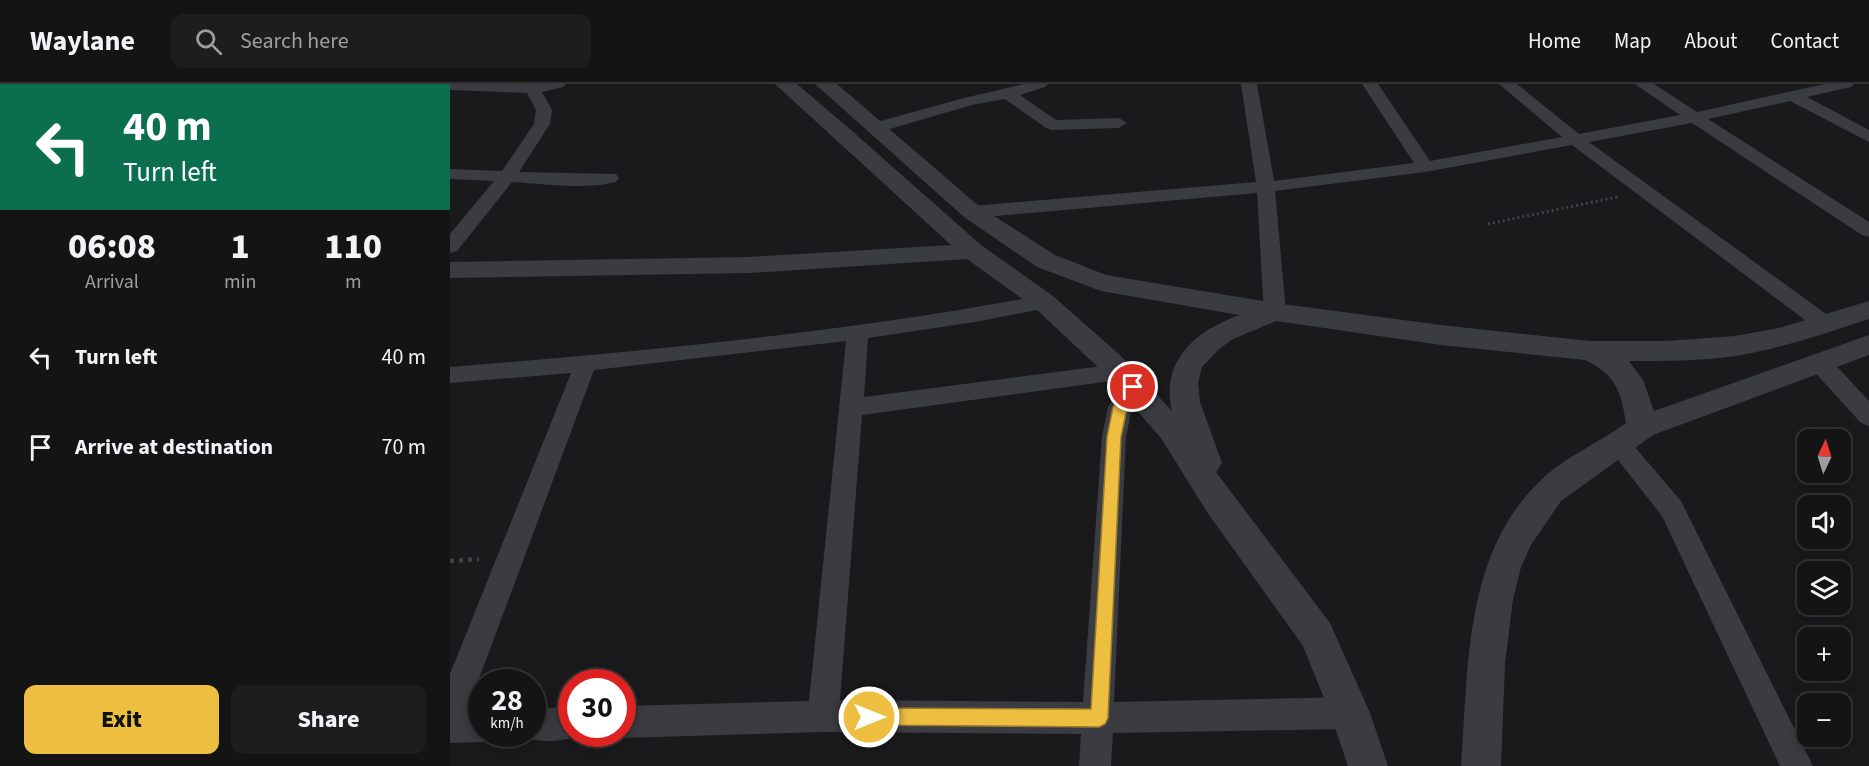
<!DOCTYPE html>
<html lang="en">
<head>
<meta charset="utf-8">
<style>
  body { margin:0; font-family:"Source Sans 3",sans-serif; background:#1d1d1e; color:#f1f3f6; height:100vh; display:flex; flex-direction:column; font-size:22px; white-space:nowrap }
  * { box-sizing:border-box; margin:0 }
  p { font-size:20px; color:#9d9ea0 }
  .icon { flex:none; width:33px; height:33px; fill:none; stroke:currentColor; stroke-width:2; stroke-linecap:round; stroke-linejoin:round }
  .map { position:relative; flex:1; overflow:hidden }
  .sheet { display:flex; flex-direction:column; background:#141415; width:450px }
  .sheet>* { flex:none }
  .hud { background:#0b6e4f; color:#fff; overflow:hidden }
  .needle { width:39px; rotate:4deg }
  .controls { position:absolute; left:1347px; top:345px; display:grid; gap:12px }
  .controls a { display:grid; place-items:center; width:54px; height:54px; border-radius:12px; background:#141415; box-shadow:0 3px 15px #0003,0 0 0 2px #333334; font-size:30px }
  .speed { position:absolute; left:18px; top:585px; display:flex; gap:12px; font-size:30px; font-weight:700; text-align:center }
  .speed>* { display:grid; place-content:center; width:78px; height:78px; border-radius:50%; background:#141415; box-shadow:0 3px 15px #0003,0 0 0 2px #333334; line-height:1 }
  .speed small { font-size:15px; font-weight:400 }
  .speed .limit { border:9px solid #d22; background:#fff; color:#111 }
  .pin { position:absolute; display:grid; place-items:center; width:51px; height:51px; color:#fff; margin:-26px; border:3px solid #fff; border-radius:50%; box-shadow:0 2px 6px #0007 }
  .me { position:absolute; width:66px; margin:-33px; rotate:90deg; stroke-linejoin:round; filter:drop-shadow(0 0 4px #0008) }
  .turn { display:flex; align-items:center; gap:21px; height:126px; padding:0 24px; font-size:27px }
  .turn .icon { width:78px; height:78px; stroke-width:2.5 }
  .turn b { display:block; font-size:42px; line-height:51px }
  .eta { display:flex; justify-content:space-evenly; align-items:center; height:102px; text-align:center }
  .eta b { font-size:36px; font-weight:800; line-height:42px }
  .cta { display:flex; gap:12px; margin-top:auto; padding:12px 24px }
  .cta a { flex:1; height:69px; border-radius:12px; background:#eebe40; color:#111; font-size:24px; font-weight:800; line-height:69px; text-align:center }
  .cta a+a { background:#1d1d1e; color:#f1f3f6 }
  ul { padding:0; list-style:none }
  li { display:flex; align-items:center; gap:18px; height:90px; padding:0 24px }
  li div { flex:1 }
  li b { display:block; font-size:22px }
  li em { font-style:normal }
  header { display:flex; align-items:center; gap:36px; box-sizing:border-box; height:84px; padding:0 30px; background:#141415; border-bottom:2px solid #333334 }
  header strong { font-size:28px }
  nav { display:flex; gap:33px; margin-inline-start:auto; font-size:21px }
  .search { width:420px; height:54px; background:#1d1d1e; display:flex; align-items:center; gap:15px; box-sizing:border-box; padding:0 21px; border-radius:12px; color:#9d9ea0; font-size:22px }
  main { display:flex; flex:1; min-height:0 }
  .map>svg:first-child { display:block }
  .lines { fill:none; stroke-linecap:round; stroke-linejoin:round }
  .path-far1 { stroke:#414248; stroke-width:3; stroke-dasharray:2 3; stroke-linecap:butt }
  .path { stroke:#414248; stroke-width:4.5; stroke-dasharray:4 5; stroke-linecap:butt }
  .minor { fill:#3b3c41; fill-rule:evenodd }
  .tertiary { fill:#3b3c41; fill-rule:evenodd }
  .route { fill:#eebe40; stroke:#9b7c2a; stroke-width:1.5 }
</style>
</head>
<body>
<header>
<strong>Waylane</strong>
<div class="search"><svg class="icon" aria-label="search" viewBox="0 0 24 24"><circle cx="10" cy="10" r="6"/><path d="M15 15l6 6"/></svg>Search here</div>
<nav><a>Home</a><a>Map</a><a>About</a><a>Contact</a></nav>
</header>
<main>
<section class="sheet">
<div class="hud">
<div class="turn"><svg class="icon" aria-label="left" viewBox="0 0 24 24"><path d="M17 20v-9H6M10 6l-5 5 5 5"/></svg><div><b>40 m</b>Turn left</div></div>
</div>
<div class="eta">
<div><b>06:08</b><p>Arrival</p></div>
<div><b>1</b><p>min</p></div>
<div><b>110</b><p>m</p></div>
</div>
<ul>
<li><svg class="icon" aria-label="left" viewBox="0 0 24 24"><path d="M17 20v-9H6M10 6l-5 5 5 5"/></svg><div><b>Turn left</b></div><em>40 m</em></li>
<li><svg class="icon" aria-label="arrive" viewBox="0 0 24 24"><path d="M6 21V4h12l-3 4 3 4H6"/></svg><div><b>Arrive at destination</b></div><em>70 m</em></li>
</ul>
<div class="cta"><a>Exit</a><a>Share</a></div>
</section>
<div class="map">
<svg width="1419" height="682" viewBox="0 0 1419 682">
  <rect width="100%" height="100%" fill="#1a1a1c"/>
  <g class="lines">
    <path class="path-far1" d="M1038,140L1167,113"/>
    <path class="path" d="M0,477L29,475"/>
    <path class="minor" d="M0,0H116L113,3L92,8L102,26L100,40L69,88L166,90L169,94L166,98C133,106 96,100 62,98L7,167L0,169V150L44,97L0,95V85L52,87L84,40L86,26L77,9L0,6Z
      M574,0H598L595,3L570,11L606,36L669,34L677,39L669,44L602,46L596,44L555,15L522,21L426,49L418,44L420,40L514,14Z
      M791,0H807L824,97L964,79L912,0H928L980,77L1112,53L1049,0H1067L1129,50L1230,31L1185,0H1204L1247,28L1375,0H1404L1401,3L1357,13L1419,46V58L1340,17L1258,35L1419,138V153L1412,151L1242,39L1139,58L1383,235L1386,240L1383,245L1375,247L1367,245L1122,61L975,88L825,107L836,228L832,233L825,235L818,233L814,228L807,109L522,134L515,132L513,128L515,124L522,122L806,98Z
      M594,211L601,213L604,218L601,223L525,238L418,254L414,313L668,280L676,282L679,288L676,294L668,296L412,331L390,616L633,618L652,353L658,323L675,297L683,294L691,297L695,303L682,324L676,353L664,618L900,613L911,618L916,629L911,640L900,645L663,649L661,682H629L631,650L373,648L172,654L162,650H172V622L359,617L396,257L144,286L17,627L32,626V650H45L43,653L32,658L0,659V590L121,289L0,299V283C198,267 399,248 594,211Z
      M1369,270L1377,272L1419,317V342L1411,339L1361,284L1358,278L1361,272Z
      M1169,352L1178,355L1231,417L1363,682H1330L1212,432L1157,362L1160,355Z
      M122,623V650H133C115,658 89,660 71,652L70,650H82V625Z"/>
    <path class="tertiary" d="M325,0H347L401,46L531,161L603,212L672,273L722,327C710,276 746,247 789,231L651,207L587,183L514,133L365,0H387L530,123L605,171L656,191L825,219L991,241L1140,257H1217L1285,252L1329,244L1419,217V235C1375,249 1331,265 1285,272C1250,277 1214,277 1179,277L1193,296L1204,327L1419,251V271L1203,351L1111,417L1081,461L1071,483L1063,515L1055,580L1051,682H1011C1019,585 1013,472 1089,398C1114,373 1149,359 1176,339C1171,307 1166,291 1135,276L991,261L826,237L783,255L769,265L752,283L748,299L750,318L772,379L766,388L880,539L920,629L938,682H898L880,629L853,562L757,428L711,354L652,287L585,224L517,175L299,189L0,194V178L299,173L501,161Z"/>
  </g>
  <path class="route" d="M683,299L689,303L677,324L671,353L658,634L655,640L649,643L419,641L412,639L410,633L412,626L419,624L641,625L657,353L663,323L678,300Z"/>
</svg>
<div class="controls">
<a><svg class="needle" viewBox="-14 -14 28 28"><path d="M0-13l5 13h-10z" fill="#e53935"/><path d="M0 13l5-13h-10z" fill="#9d9ea0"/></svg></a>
<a><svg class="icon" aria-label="sound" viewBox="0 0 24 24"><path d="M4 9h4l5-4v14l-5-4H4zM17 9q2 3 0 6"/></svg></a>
<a><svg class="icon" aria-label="layers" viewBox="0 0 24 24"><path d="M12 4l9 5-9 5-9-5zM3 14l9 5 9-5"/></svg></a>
<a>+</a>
<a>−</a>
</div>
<div class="speed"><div>28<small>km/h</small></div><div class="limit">30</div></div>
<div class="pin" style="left:683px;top:303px;background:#d93025"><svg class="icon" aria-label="arrive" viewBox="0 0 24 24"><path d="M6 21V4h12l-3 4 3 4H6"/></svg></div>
<svg class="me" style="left:419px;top:633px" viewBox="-20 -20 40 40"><circle r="17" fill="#eebe40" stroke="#fff" stroke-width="3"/><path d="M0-11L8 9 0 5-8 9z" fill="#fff"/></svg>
</div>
</main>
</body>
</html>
